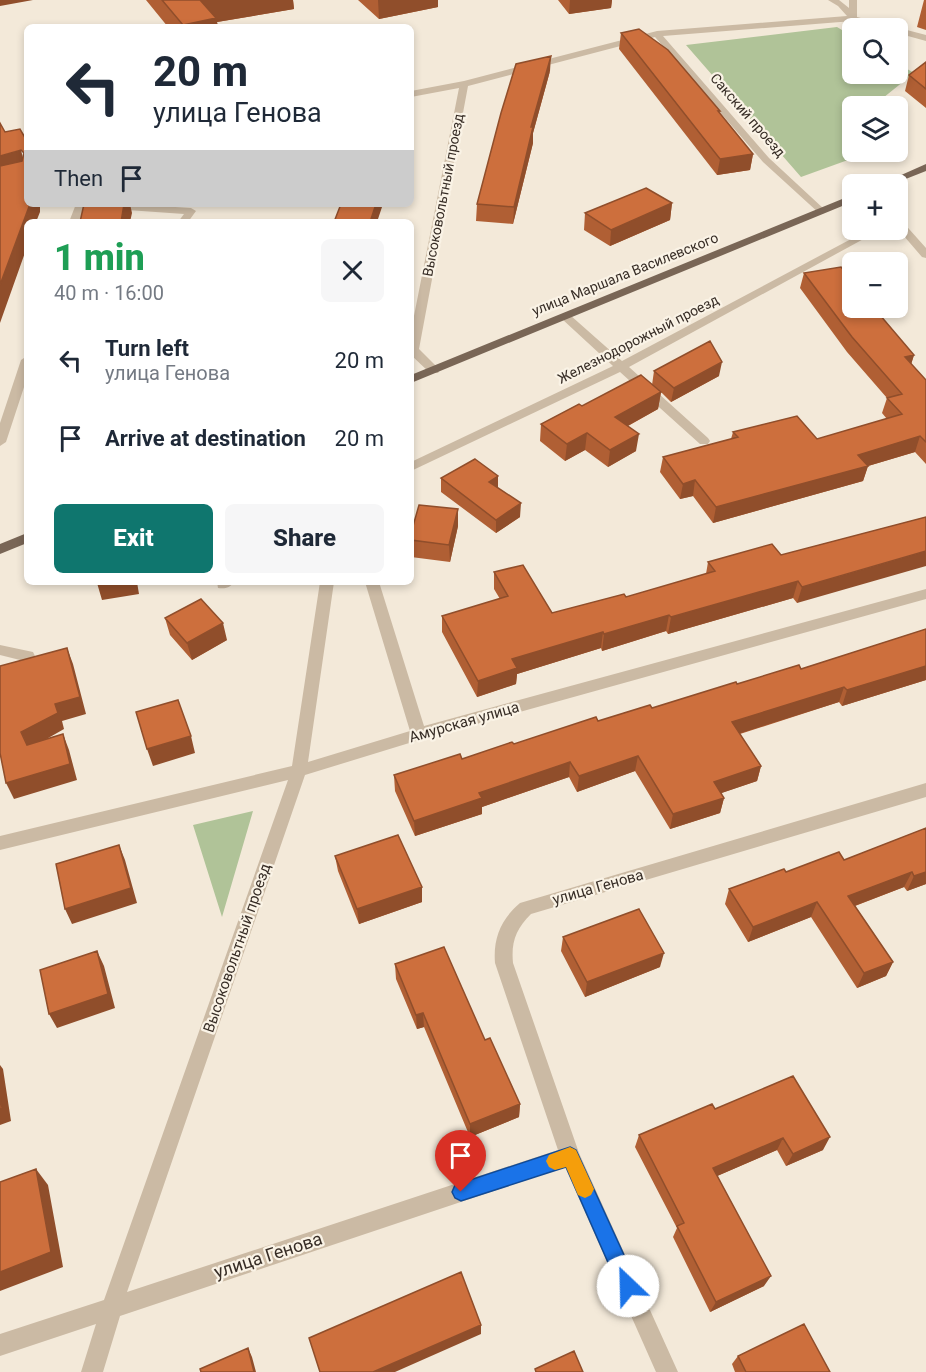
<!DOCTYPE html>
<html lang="en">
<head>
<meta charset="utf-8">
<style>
  body { margin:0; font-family:Roboto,sans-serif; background:#f6f6f7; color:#1f2937; height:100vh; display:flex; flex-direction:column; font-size:22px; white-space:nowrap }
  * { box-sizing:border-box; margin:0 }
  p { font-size:20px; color:#747a83 }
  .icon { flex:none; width:33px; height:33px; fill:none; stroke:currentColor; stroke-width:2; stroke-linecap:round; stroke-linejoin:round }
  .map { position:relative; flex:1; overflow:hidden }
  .panel { position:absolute; left:24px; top:219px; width:390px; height:366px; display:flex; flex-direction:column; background:#fff; border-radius:9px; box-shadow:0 3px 9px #0003 }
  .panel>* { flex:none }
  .top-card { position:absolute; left:24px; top:24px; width:390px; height:183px; border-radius:9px; box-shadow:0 3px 9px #0003; background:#fff; color:#1f2937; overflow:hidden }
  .fabs { position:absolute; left:842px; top:18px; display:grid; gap:12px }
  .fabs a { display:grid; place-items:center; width:66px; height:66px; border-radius:9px; background:#fff; box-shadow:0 3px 9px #0003; font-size:30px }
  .pin { position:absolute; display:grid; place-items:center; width:51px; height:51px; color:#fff; margin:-62px -26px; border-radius:50% 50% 50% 0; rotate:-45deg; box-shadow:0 0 6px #0007 }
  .pin .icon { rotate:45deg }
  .me { position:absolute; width:66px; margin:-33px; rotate:336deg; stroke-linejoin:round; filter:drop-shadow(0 0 4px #0008) }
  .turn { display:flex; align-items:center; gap:21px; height:126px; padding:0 30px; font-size:27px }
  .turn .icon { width:78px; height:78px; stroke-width:2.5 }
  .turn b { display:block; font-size:42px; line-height:51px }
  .then { display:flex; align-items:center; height:57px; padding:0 30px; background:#0003; gap:12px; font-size:22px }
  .round { display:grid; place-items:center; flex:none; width:63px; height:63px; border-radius:9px; background:#f6f6f7 }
  .headline { display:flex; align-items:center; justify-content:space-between; height:102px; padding:0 30px }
  h1 { font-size:36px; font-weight:800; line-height:45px; color:#1e9e55 }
  .action { display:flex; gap:12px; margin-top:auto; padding:12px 30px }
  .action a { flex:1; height:69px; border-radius:9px; background:#0f766e; color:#fff; font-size:24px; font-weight:800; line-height:69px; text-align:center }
  .action a+a { background:#f6f6f7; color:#1f2937 }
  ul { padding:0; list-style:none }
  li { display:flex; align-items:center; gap:18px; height:78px; padding:0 30px }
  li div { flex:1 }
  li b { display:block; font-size:22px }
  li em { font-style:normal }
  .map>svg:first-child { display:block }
  .green { fill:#b0c398 }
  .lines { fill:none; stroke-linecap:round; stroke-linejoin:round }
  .minor { fill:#cbbaa4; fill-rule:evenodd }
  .major { fill:#796656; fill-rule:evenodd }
  .wall { fill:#b05f34 }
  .shaded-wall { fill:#904e2b }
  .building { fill:#cd6f3d; stroke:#904e2b; stroke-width:1.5 }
  .route { fill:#1a73e8; stroke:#114b97; stroke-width:1.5 }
  .slow { fill:#f59e0b }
  .labels { text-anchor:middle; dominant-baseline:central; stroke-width:4.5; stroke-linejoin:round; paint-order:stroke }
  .far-street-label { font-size:14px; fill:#372d26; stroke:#faf3e6 }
  .street-label { font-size:15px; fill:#372d26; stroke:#faf3e6 }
  .near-street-label { font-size:18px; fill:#372d26; stroke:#faf3e6 }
</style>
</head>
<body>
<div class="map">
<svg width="926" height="1372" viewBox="0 0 926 1372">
  <rect width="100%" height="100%" fill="#f3e9d9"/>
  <path class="green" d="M837,27L852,36V74H897V63L914,73L873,106H852V152H870L801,177L686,45Z
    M253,811L222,917L193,825Z"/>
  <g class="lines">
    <path class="minor" d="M828,0H839L849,8V0H857V17L926,35V41L897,33V28H883L853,21L663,36L769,158L824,209V213L820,214L763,162L655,37L468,86L419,349L440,370L438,373H430L411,355V331L459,88L411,97V91L464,81L657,31L847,16L838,6Z
      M76,204H129L191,208L196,211L188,222H178L184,214L85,207L79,222H69Z
      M897,219L901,220L926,248V258L922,257L897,228Z
      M868,230H880L629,367L708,438L710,441L708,444H700L620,372L411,471V462L613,366L562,319V315H570L622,361Z
      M27,356V378L6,442L0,446V423L21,360Z
      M217,582H234C230,588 225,589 218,588Z
      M320,582H334L308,762L410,731L365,582H379L424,726L926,589V599L419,740L305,775L127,1292L558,1150L495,963C493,938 501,919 520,903L926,783V797L531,914C516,929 511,942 513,963L579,1153L678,1372H656L565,1167L120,1316L103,1372H81L96,1324L0,1356V1334L104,1300L288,780L0,850V836L292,766Z
      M0,645L33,652L35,656L33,660L28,662L0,655Z"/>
    <path class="major" d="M926,164V171L893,184H881Z
      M852,195V202L411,383V375Z
      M27,533V543L0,554V544Z"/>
  </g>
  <path class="wall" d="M146,0H293L294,9L217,22L218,27H168Z
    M358,0H438V7L379,19Z
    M558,0H612L611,8L569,14Z
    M924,0H926V30L917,27Z
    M621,33L753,154L750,170L717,175L619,49Z
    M926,62V108L905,91L909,75Z
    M550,71L533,133V143L513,224L476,221L477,204Z
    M672,203L670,220L610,246L584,230L585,213Z
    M804,273L914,355L911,364L926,380V464L915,452L868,466L863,481L713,523L693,496L680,499L660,472L663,457L731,439L733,432L817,439L887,419L882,413L887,398L847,352L800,288Z
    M654,371L719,376L671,402L661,392L658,409L628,426L636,451L608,467L585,450L565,461L540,441L541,424L582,406L652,385Z
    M498,476V488L520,517L496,533L441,492V478Z
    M458,509V526L450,562L411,557V533Z
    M926,517L797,603L793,598L668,634L666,631L602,651L601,648L517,674L516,684L477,697L442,632V616L500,599L494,589V572L552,613L626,597L706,574L708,562L781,555Z
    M165,618L227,640L192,660L170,635Z
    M926,629V680L842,706L839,702L740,734L761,766L757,781L721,793L724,798L720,813L670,829L635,771L577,792L569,777L482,807V814L415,836L395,791L394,775L462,759L598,721L652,708L737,684L801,669Z
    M926,828V884L907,891L904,887L855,906L893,962L886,976L857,988L811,917L748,942L725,904L729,889L786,872L844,860Z
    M335,856L422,902L359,924L338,871Z
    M563,937L660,967L585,997L561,951Z
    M395,964L485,1040L520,1104L519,1117L470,1137L424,1027L417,1029L396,979Z
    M715,1109L823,1150L786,1166L777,1150L717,1176L764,1286L710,1312L673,1237L677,1228L635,1147L639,1135Z
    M738,1356L830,1372H735L732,1364Z"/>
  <path class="shaded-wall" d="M0,0H33L0,6Z
    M200,0H293L294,9L217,22L218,27H183V25Z
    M378,0H438V7L379,19Z
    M570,0H612L611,8L569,14Z
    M551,56L550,71L533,133V143L513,224L514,207L531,127Z
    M21,150L26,170L0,177V156Z
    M753,154L750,170L717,175L720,159Z
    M672,203L670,220L610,246L611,230Z
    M30,204H40V212L36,222H27V247L0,323V285Z
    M124,204H130L132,213L130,222H121Z
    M376,204H383L377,222H370Z
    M914,355L909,371L905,357Z
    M722,362L719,376L671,402L674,388Z
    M661,392L658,409L613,434L615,417Z
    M587,433L585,450L565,461L567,444Z
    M639,434L636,451L608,467L610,450Z
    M920,436L915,452L868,466L863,481L713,523L716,507L858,455Z
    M498,476V489L489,482Z
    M695,480L693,496L680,499L683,484Z
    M521,503L520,517L496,533V520Z
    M458,509V526L450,562L449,545Z
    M926,551V566L797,603L802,587Z
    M798,581L793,598L668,634L671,617Z
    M104,582H137L139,594L102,600L97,583Z
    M669,615L666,631L602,651L604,634Z
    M223,623L227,640L192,660L187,643Z
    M603,632L601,648L517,674L516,684L477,697L478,681L512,659Z
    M67,648L73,664L86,714L62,721L64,729L29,749L21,732L55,704Z
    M926,666V680L842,706L847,690Z
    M844,687L839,702L728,737L732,722Z
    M63,734L69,750L77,780L14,799L6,783Z
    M191,736L195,753L153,766L147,749Z
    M638,756L635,771L577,792L579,776Z
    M570,762L569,777L482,807V814L415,836L414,821L479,793Z
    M761,766L757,781L710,797L714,782Z
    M724,798L720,813L670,829L673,814Z
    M119,845L125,860L137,903L72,924L65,909Z
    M912,872L904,887L841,911L848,896Z
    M926,872V884L907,891L914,876Z
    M422,887V902L359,924L357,909Z
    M817,902L811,917L748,942L753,927Z
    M97,951L104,966L115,1008L57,1028L49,1014Z
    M664,953L660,967L585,997L587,982Z
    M893,962L886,976L857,988L864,973Z
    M423,1013L424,1027L417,1029L416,1015Z
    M0,1065L3,1069L11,1121L0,1125Z
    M520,1104L519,1117L470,1137V1124Z
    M830,1137L823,1150L786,1166L793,1154Z
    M783,1138L777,1150L708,1180L713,1168Z
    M36,1169L48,1185L63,1267L0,1291V1272Z
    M771,1276L764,1286L710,1312L716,1302Z
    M481,1325V1334L395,1372H373Z
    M248,1348L252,1357L256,1372H254Z"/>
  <path class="building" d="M162,0H200L216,18L183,25Z
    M639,29L668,50L720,111H718L753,154L720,159L621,33Z
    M551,56L531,127H533L514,207L477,204L501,113L516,64Z
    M926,62V89L909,75Z
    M0,123L5,132L20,129L27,141V204H30L0,285V166L22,161L24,153L21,150L0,156Z
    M646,188L672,203L611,230L585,213Z
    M84,204H124L121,222H80Z
    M341,204H376L370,222H334Z
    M841,267L852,280V308H874L914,355L905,357L926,380V442L920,436L858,455L868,466L716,507L695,480L683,484L663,457L738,437L733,432L797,416L817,439L902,414L887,398L902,394L852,337L804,273Z
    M710,341L722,362L674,388L654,371Z
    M641,375L661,392L615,417L639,434L610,450L587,433L567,444L541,424L579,404L582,406Z
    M475,459L498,476L489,482L521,503L496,520L441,478Z
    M419,505L458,509L449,545L411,540V533Z
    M926,517V551L802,587L798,581L671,617L669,615L604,634L603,632L512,659L517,668L478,681L442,616L508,596L494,572L523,565L552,613L624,594L626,597L715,571L708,562L772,544L781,555Z
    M201,599L223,623L187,643L165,618Z
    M926,629V666L847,690L844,687L732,722L761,766L714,782L724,798L673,814L638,756L579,776L570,762L479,793L482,798L414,821L394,775L460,754L462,759L512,742L514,744L596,717L598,721L650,705L652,708L736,682L737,684L799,665L801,669Z
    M67,648L80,697L55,704L58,713L21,732L27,745L63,734L70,764L6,783L0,753V666Z
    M178,700L191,736L147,749L136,712Z
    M926,828V872L914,876L912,872L848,896L893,962L864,973L817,902L753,927L729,889L784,869L786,872L839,852L844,860Z
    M398,835L422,887L357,909L335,856Z
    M119,845L131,888L65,909L56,864Z
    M639,909L664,953L587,982L563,937Z
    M444,947L485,1040L490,1038L520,1104L470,1124L423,1013L416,1015L395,964Z
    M97,951L108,994L49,1014L40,970Z
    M793,1076L830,1137L793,1154L783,1138L713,1168L771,1276L716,1302L677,1226L684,1223L639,1135L712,1104L715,1109Z
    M0,1095L2,1108L0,1109Z
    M36,1169L51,1252L0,1272V1182Z
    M461,1272L481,1325L373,1372H320L309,1338Z
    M804,1324L830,1372H746L738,1356Z
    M248,1348L254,1372H201L200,1369Z
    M574,1351L583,1372H536L535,1369Z"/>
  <path class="route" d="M570,1147L576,1150L635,1279L638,1286L635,1292L628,1295L621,1292L566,1167L461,1201L455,1198L452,1192L455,1185L461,1183Z"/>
  <path class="slow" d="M570,1147L576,1150L594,1189L591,1195L585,1198L578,1195L566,1167L555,1170L549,1167L546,1161L549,1155Z"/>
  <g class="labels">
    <g class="far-street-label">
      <text transform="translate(748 115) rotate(49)">Сакский проезд</text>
      <text transform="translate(443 195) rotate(-79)">Высоковольтный проезд</text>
      <text transform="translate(625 274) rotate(-22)">улица Маршала Василевского</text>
      <text transform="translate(638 339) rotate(-27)">Железнодорожный проезд</text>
    </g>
    <g class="street-label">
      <text transform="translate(464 722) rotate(-16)">Амурская улица</text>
      <text transform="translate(598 887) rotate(-16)">улица Генова</text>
      <text transform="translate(237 948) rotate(-71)">Высоковольтный проезд</text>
    </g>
    <g class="near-street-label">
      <text transform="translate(268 1255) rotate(-18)">улица Генова</text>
    </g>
  </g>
</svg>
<div class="fabs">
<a><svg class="icon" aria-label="search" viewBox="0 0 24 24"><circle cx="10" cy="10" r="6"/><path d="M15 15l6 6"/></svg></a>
<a><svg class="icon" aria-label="layers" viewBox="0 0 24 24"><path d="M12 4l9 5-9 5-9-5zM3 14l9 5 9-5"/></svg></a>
<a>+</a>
<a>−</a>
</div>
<div class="pin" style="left:461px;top:1192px;background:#d93025"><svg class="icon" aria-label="arrive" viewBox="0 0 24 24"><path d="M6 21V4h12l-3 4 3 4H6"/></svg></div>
<svg class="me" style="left:628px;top:1286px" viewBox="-20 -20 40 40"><circle r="19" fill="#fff"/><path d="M0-13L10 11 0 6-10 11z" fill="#1a73e8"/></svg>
<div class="top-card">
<div class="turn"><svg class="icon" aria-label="left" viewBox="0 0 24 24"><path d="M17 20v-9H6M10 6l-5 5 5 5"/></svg><div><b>20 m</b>улица Генова</div></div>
<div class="then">Then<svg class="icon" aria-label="arrive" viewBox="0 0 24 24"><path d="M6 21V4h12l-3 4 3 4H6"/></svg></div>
</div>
<section class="panel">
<div class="headline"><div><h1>1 min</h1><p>40 m · 16:00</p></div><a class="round"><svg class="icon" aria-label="close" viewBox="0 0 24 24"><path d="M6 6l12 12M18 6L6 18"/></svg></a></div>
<ul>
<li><svg class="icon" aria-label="left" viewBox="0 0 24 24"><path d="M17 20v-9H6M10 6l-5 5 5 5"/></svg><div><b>Turn left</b><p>улица Генова</p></div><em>20 m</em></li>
<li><svg class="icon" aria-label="arrive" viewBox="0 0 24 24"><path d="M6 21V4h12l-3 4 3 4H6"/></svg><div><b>Arrive at destination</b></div><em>20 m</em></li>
</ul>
<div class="action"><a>Exit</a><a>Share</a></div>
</section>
</div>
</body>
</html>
